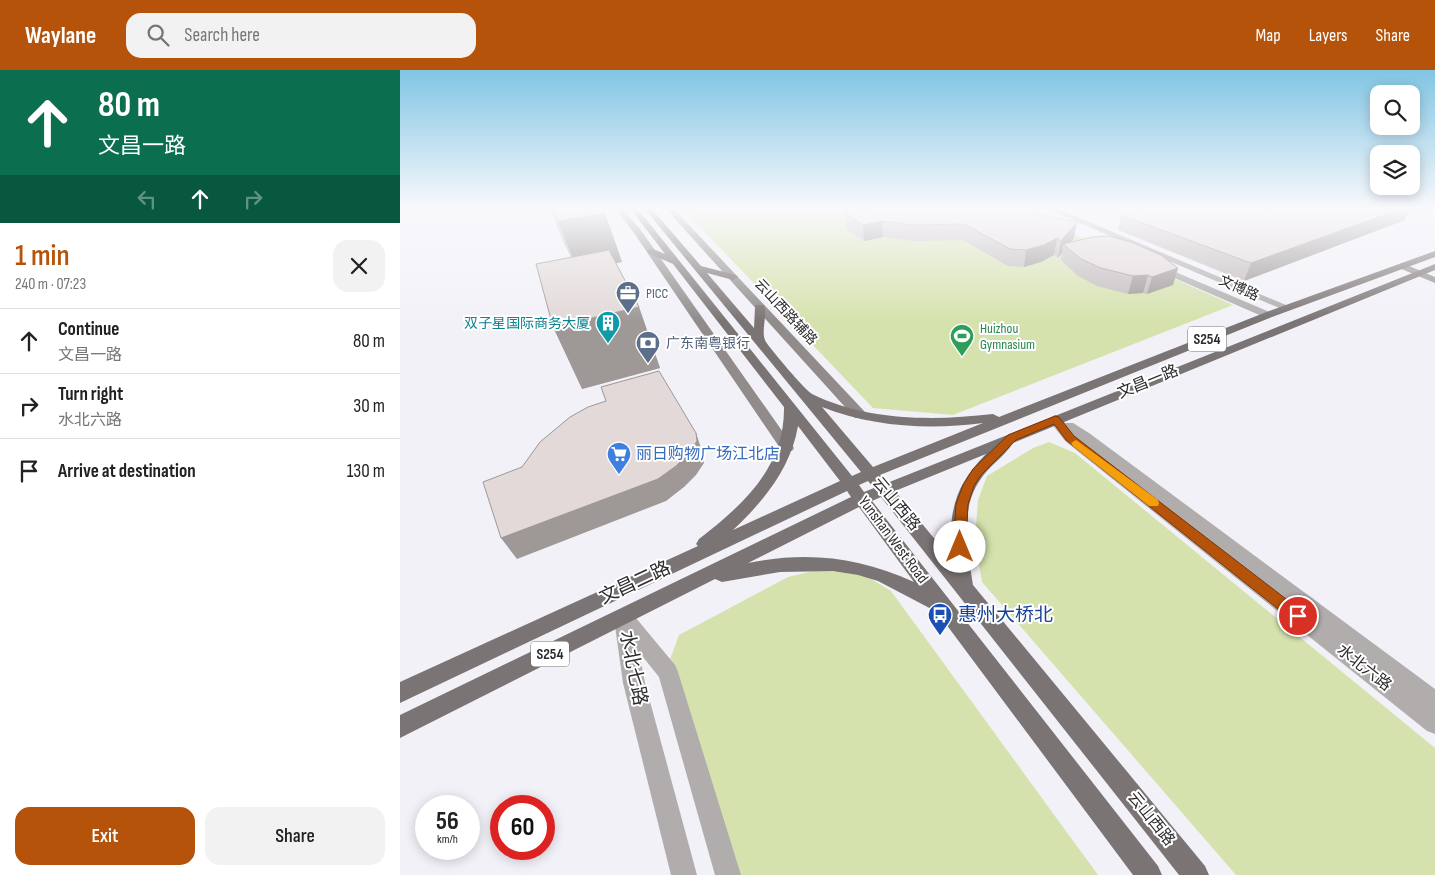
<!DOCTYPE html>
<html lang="en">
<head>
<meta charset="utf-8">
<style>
  body { margin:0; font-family:"Sofia Sans Condensed","Noto Sans SC",sans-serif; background:#f2f2f2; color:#222; height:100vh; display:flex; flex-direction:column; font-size:19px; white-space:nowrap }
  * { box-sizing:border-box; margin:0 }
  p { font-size:16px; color:#767676 }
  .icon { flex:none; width:28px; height:28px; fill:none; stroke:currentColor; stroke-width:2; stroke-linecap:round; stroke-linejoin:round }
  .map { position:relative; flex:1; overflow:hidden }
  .sheet { display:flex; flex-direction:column; background:#fff; width:400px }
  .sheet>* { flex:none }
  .guide { background:#0b6e4f; color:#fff; overflow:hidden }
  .controls { position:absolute; left:970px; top:15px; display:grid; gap:10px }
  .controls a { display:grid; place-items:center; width:50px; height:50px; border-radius:10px; background:#fff; box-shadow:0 2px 12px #0003; font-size:25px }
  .speed { position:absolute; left:15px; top:725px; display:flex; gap:10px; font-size:25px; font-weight:700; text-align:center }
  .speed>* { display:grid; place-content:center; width:65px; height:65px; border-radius:50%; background:#fff; box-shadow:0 2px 12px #0003; line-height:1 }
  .speed small { font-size:12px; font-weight:400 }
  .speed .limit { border:8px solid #d22; background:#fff; color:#111 }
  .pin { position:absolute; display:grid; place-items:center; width:42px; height:42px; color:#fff; margin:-21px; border:2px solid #fff; border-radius:50%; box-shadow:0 1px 5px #0007 }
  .me { position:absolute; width:55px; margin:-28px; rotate:0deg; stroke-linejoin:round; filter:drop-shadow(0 0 4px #0008) }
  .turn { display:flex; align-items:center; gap:18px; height:105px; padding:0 15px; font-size:22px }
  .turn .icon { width:65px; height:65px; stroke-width:2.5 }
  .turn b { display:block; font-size:35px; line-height:42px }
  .lanes { display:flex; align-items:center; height:48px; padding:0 15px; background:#0003; justify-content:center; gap:25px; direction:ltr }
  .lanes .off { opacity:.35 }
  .round { display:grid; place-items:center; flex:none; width:52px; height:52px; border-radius:15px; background:#f2f2f2 }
  .overview { display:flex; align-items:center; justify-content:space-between; height:85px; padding:0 15px }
  h1 { font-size:30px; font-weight:600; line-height:38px; color:#b45309 }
  .primary-button { display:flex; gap:10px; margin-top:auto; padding:10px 15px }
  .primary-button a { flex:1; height:58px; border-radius:15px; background:#b45309; color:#fff; font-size:20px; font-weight:600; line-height:58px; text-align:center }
  .primary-button a+a { background:#f2f2f2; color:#222 }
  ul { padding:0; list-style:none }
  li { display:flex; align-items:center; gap:15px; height:65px; padding:0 15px; border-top:1px solid #e0e0e0 }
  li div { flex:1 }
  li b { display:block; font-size:19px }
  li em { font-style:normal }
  header { display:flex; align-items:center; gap:30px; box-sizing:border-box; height:70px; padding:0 25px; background:#b45309; color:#fff }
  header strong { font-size:24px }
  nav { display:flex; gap:28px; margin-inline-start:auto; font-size:18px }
  .search { width:350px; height:45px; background:#f2f2f2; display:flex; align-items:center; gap:12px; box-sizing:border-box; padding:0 18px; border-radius:15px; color:#767676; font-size:19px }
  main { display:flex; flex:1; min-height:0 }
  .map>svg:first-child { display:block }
  .green { fill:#d5e2ad }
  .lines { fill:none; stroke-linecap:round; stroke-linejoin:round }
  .street { fill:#b1adad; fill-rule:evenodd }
  .secondary { fill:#918c8b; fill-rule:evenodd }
  .primary { fill:#7b7474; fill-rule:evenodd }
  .wall { fill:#c2bbba }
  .shaded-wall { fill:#9e9897 }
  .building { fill:#e2d9d8; stroke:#9e9897 }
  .route { fill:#b45309; stroke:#753606 }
  .slow { fill:#f59e0b }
  .labels { text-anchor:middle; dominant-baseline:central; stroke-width:4; stroke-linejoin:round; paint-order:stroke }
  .far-street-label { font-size:14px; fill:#2d2c2f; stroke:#fff }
  .far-service-label { font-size:14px; fill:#4e5e75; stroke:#fff; text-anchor:start }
  .far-culture-label { font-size:14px; fill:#0d838f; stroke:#fff; text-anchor:end }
  .far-leisure-label { font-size:14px; fill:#27864d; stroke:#fff; text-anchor:start }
  .shield { fill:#fff; stroke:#6c6b6d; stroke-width:1 }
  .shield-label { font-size:15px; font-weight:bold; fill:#2d2c2f }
  .street-label { font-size:16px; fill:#2d2c2f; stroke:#fff }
  .shop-label { font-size:16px; fill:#366cbe; stroke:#fff; text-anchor:start }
  .near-street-label { font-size:19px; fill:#2d2c2f; stroke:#fff }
  .near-transit-label { font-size:19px; fill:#164399; stroke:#fff; text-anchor:start }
</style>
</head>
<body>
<header>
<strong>Waylane</strong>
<div class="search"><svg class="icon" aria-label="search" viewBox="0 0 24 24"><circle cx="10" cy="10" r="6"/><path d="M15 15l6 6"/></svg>Search here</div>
<nav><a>Map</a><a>Layers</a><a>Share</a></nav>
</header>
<main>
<section class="sheet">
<div class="guide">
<div class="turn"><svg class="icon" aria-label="ahead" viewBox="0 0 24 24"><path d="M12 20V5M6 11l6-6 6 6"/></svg><div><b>80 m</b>文昌一路</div></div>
<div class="lanes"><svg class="icon off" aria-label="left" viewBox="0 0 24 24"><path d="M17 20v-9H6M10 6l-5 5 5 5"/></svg><svg class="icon" aria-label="ahead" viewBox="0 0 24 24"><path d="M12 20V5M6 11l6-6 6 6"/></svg><svg class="icon off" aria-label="right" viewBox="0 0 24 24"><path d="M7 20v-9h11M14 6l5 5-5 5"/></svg></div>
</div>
<div class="overview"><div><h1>1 min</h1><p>240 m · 07:23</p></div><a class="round"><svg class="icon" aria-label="close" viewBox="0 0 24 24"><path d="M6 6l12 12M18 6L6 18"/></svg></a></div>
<ul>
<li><svg class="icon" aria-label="ahead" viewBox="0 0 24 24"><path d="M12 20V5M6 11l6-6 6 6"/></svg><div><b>Continue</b><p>文昌一路</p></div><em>80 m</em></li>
<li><svg class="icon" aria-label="right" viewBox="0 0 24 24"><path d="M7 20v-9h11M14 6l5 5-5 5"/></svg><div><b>Turn right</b><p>水北六路</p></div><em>30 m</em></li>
<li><svg class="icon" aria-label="arrive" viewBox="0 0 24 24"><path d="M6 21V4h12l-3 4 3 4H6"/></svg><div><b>Arrive at destination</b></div><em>130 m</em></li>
</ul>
<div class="primary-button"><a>Exit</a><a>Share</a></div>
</section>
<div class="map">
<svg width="1035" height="805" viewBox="0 0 1035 805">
  <rect width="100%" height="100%" fill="#f2f1f8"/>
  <path class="green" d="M282,138H632L644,144L636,147L833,235L553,345L473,338Z
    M649,372L675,383L1035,678V805H836L582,512L575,469L578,430L587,406L633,378Z
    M426,498L468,507L491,521L698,805H323L265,603L279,565L388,507Z"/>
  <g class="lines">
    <path class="street" d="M645,138H656L893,238L888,241L884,240Z
      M759,195L872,243L873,245L872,247H864L756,200L754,198Z
      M655,345L660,346L665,353H673L689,363L1035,619V664L1027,661L665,371L648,349Z
      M224,540L231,542L275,595L278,602L341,805H315L259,607L239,582L245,613L297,805H271L223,613L214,549L217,542Z"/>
    <path class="secondary" d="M215,138H222L240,159L392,375L394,378L392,381H382L234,163Z
      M265,138H273L465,342L467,345L465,348H455Z
      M1002,193L1035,207V213L999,198L997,196Z"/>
    <path class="primary" d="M230,138H237L452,406L461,402L244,138H251L301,196L336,205L338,207L333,210L307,203L354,258L355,237L356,235H364C368,245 360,263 366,272C372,281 405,320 412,324C467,351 533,351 593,344L599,347L864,243L1035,181V187L872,247L480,405L487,413L1035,194V200L613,373C604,387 589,396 580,410C559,440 568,482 573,515L805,796L809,805H779L481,427L472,431L758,796L762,805H733L537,542L478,511L458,505L433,501L380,502L322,512L315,509L0,668V645L451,427L447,421L0,633V612L298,476L296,474L299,469C343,435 385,397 384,337L273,194L248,183L247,181L251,178L265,184ZM422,337C472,357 530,360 583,353L473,397ZM398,356L440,411L333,460C363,432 391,398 398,356ZM586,384C553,417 548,445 552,490L495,421ZM468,411L474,418L464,422L459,415ZM459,437L514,512C458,487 409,481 348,493Z"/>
  </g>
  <path class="wall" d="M149,138H202L205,143L222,192L216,193L239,237L260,298L182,319L171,187L163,171L151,141H150Z
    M672,138H689L678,141Z
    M745,138H1011L1005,150L844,211L718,160L721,145Z
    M445,143L636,144L674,168L671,172L778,198L773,215L747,224L743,223L728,224L697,216L678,206L661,190L662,183L658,188L654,185L641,192L624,197L608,196L563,170L514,171L483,167L464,171L446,159Z"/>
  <path class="shaded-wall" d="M679,138H689L678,141Z
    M1003,138H1011L1005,150L844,211L851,193Z
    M205,143L222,192L178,201L158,151Z
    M482,151L483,167L464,171L463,155Z
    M677,152L674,168L667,177L663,174L662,183L658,188L661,171Z
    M657,168L654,185L641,192L624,197L626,180Z
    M778,198L773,215L747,224L752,207Z
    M748,205L743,223L728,224L733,206Z
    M239,237L260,298L182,319L153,257Z
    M296,363L303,384L304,393L296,405L284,417L266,431L117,489L101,468Z"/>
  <path class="building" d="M152,138H202L205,143L158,151Z
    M465,138H635L636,144L677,152L661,171L657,168L644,175L626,180L610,179L564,154L514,155L482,151L463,155L445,143L464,139Z
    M745,138H1003L851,193L721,145Z
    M708,166L731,172L761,185L778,198L752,207L748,205L733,206L701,198L681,189L663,174L693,167Z
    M209,180L239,237L153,257L136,194Z
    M259,301L296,363L297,371L288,384L276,396L258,409L101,468L83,412L122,397L140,372L170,347L188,337L206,331L201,317Z"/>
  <linearGradient id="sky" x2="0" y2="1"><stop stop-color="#81c5e4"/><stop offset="0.55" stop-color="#f9f9fc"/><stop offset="1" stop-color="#f9f9fc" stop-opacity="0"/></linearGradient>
  <rect width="1035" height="251" fill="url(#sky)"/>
  <path class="route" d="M655,346L659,347L674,366L903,542L905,546L903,551L898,552L893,551L666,370L654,354L616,370L581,405L574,416L568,434L566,477L564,480H555L553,477L556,434L563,415L573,399L608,365Z"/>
  <path class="slow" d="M676,370L758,430L759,433L758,436H749L673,376L671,373Z"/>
  <defs>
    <symbol id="office-pin" viewBox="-11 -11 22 30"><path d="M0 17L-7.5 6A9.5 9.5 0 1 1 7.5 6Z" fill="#5c6f8a" stroke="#fff"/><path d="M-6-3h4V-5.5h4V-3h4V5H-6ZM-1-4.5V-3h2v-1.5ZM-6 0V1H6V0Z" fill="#fff"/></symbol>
    <symbol id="building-pin" viewBox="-11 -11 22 30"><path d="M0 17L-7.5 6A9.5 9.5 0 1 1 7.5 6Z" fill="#0f9aa8" stroke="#fff"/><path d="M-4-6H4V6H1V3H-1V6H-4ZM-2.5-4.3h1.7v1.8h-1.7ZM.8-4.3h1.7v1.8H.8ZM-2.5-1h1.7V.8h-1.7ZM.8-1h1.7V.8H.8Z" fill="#fff"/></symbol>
    <symbol id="stadium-pin" viewBox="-11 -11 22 30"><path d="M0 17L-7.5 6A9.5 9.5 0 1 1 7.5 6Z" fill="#2e9e5b" stroke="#fff"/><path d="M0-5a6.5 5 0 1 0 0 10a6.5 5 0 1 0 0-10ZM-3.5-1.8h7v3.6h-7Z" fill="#fff"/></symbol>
    <symbol id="bank-pin" viewBox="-11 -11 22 30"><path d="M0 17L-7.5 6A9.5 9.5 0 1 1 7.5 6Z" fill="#5c6f8a" stroke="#fff"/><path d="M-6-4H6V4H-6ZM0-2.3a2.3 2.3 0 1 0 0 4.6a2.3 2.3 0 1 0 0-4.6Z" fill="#fff"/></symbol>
    <symbol id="supermarket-pin" viewBox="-11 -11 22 30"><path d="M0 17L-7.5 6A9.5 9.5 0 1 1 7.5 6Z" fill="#3f7fe0" stroke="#fff"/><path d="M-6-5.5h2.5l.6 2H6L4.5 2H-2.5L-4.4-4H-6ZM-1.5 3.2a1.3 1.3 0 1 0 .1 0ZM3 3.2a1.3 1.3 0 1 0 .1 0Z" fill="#fff"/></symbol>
    <symbol id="bus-pin" viewBox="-11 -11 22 30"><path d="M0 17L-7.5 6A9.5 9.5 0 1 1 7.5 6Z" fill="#1a4fb4" stroke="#fff"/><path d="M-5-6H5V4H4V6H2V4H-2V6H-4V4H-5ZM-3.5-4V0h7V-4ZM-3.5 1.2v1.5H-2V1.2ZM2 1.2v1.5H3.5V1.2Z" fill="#fff"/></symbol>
  </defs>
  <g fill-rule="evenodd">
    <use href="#office-pin" x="214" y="209" width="28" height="38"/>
    <use href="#building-pin" x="194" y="239" width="28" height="38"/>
    <use href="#stadium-pin" x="548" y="252" width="28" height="38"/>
    <use href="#bank-pin" x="234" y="259" width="28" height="38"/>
    <use href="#supermarket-pin" x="205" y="370" width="28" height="38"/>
    <use href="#bus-pin" x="526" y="531" width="28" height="38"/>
  </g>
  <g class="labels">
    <g class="far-street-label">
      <text transform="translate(839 218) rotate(24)">文博路</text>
      <text transform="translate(386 242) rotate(47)">云山西路辅路</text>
    </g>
    <g class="far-service-label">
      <text x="246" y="223">PICC</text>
      <text x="266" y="273">广东南粤银行</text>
    </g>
    <g class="far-culture-label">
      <text x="190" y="253">双子星国际商务大厦</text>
    </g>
    <g class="far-leisure-label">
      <text x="580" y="258">Huizhou<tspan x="580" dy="16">Gymnasium</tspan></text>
    </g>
    <g class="shield">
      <rect x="788" y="256.5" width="38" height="25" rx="4"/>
      <rect x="131" y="571.5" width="38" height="25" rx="4"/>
    </g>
    <g class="shield-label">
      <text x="807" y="269">S254</text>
      <text x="150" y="584">S254</text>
    </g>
    <g class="street-label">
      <text transform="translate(748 312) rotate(-22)">文昌一路</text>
      <text transform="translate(496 434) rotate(50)">云山西路</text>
      <text transform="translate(493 470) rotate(53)">Yunshan West Road</text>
      <text transform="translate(964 598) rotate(38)">水北六路</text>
      <text transform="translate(751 749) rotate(51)">云山西路</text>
    </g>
    <g class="shop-label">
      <text x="236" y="384">丽日购物广场江北店</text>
    </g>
    <g class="near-street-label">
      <text transform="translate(235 513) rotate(-25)">文昌二路</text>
      <text transform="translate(233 598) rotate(79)">水北七路</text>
    </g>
    <g class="near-transit-label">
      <text x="558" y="545">惠州大桥北</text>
    </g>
  </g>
</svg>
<div class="controls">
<a><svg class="icon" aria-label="search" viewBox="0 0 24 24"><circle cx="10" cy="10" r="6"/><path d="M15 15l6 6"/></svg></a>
<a><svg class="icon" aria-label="layers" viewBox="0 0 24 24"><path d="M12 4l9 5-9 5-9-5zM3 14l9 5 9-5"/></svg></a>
</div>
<div class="speed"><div>56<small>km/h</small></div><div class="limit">60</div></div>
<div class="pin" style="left:898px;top:546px;background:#d93025"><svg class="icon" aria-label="arrive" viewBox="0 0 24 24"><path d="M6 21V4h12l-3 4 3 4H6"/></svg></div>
<svg class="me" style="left:560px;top:477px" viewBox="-20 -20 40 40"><circle r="19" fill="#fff"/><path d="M0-13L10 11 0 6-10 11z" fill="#b45309"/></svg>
</div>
</main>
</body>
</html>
